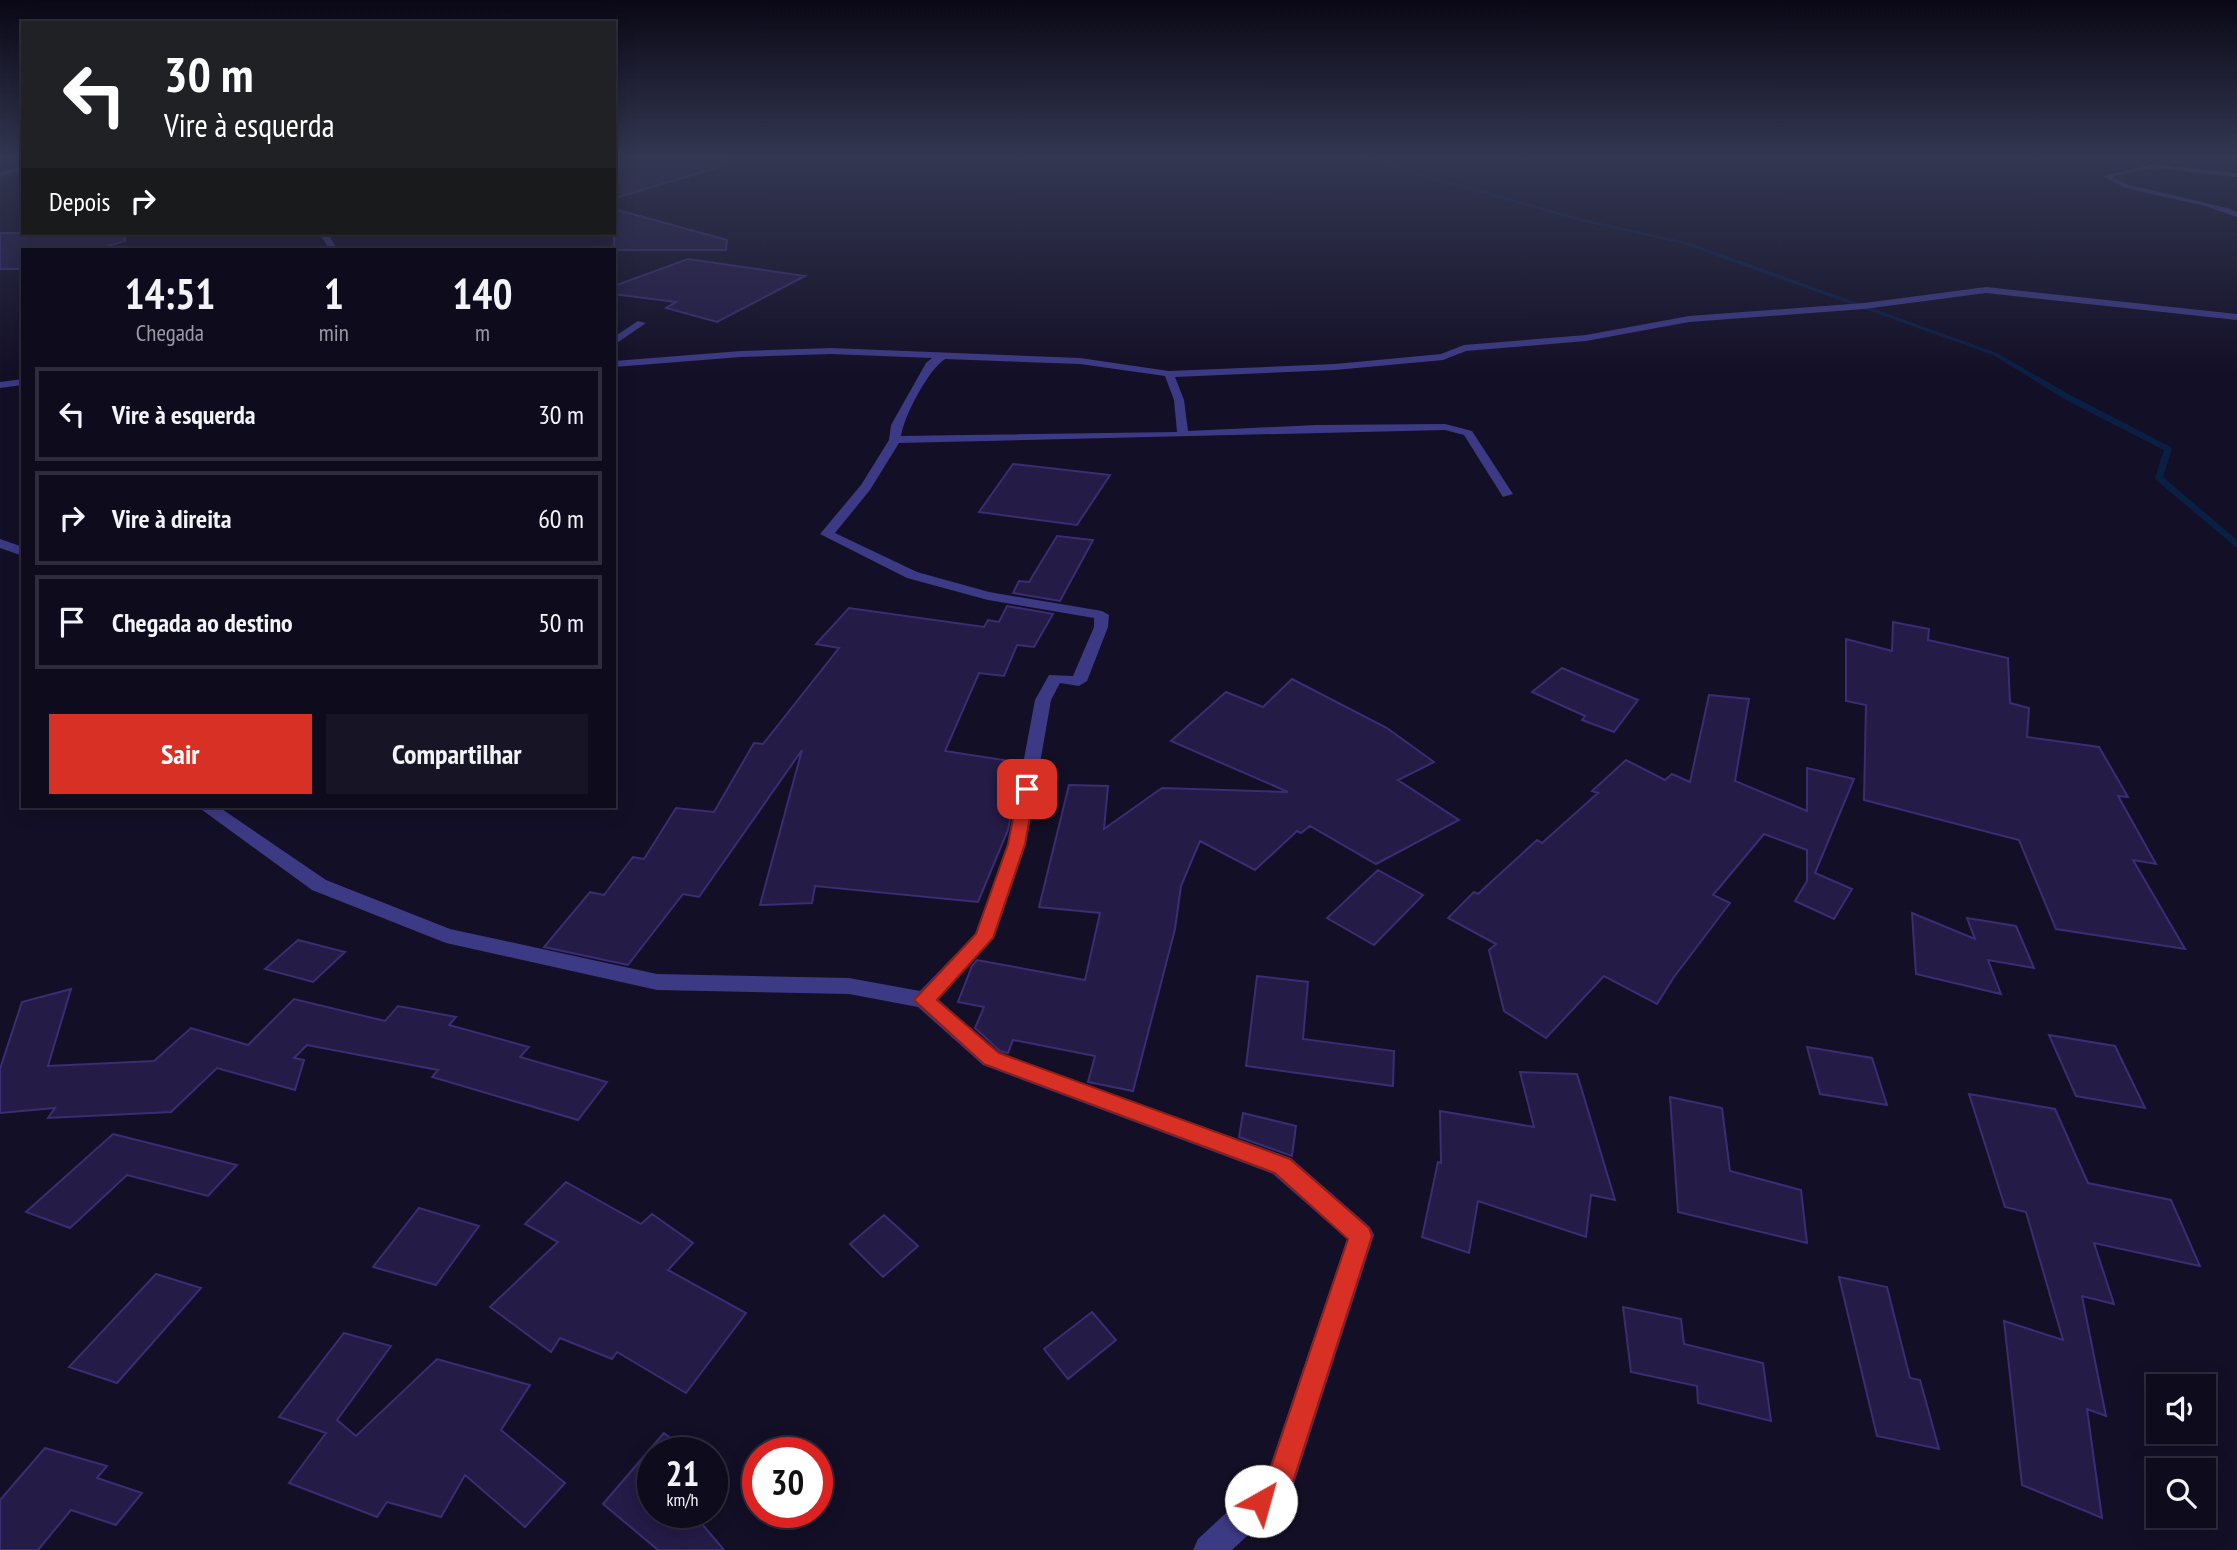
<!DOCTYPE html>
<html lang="pt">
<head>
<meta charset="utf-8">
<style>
  body { margin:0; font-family:"PT Sans Narrow",sans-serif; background:#171425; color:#f1f3f6; height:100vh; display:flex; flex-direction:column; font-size:26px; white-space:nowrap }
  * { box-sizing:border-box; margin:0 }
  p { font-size:23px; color:#9b9ba3 }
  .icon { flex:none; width:38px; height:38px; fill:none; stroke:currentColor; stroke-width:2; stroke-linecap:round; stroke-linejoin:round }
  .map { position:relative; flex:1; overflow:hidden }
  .drawer { position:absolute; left:21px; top:248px; width:595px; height:560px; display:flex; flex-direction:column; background:#0e0b1c; border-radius:0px; box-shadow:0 4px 18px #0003,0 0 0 2px #2e2b3b }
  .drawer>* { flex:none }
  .guide { position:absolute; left:21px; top:21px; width:595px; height:214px; border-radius:0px; box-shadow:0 4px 18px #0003,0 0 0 2px #2e2b3b; background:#202124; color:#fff; overflow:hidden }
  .buttons { position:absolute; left:2146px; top:1374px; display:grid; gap:14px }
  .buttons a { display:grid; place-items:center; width:70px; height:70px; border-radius:0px; background:#0e0b1c; box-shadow:0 4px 18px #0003,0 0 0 2px #2e2b3b; font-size:35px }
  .speed { position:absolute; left:637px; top:1437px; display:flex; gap:14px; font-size:35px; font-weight:700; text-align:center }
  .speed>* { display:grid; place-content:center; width:91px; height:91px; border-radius:50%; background:#0e0b1c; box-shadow:0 4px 18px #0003,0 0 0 2px #2e2b3b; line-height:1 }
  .speed small { font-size:18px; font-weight:400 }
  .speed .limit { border:10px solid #d22; background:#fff; color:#111 }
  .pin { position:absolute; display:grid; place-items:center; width:60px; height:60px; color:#fff; margin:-30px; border-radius:14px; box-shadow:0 4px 10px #0006 }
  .me { position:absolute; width:77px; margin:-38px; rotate:38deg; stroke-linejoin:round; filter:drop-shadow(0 0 5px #0008) }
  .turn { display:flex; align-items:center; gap:24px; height:147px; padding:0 28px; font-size:32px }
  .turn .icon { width:91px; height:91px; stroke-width:2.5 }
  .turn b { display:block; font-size:49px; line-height:60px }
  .then { display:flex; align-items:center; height:66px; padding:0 28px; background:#0003; gap:14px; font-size:26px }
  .eta { display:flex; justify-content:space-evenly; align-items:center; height:119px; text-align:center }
  .eta b { font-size:42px; font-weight:700; line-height:49px }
  .action { display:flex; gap:14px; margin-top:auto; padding:14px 28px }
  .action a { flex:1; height:80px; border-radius:0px; background:#d93025; color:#fff; font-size:28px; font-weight:700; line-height:80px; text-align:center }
  .action a+a { background:#171425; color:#f1f3f6 }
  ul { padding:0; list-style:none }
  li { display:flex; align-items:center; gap:21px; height:94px; margin:0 14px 10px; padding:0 14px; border:4px solid #2e2b3b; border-radius:0px }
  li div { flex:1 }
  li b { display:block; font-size:26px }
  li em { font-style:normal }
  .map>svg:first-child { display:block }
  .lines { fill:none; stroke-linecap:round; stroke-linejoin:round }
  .stream { fill:#0a1f44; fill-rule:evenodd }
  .building { fill:#241b47; stroke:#3b2d73; stroke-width:2 }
  .minor { fill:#3d3a85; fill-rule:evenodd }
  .route { fill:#d93025; stroke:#8d1f18; stroke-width:2 }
</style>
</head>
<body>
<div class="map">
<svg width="2237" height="1550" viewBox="0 0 2237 1550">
  <rect width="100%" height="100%" fill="#130f26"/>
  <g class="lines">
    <path class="stream" d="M1355,157H1361L1583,219L1687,242L1997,353L2072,396L2171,447L2172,449L2163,477L2237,540V548L2156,480L2155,478L2164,450L2066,400L1993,355L1683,244L1580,221Z"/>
  </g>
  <path class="building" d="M618,157H724L726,165L616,198Z
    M614,209L727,240L726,250H614Z
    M0,233H124L125,241L95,250H23V269H0Z
    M688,259L805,276L717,322L666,308L676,302L614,294V286Z
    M1013,464L1110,475L1077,525L979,512Z
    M1057,536L1093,540L1060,601L1013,593L1019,581L1029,582Z
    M1007,606L1053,614L1034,647L1017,645L1004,676L979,673L945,751L1016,762L1005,783H1017L1008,830L978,902L815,886L812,903L760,905L802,750L699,897L683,894L628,965L544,947L590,892L604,895L633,857L644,859L676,808L714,812L754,743L763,744L839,648L816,644L849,608L984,627L988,620L999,622Z
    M1893,622L1929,629L1928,640L2008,658L2010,703L2029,708L2027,737L2099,747L2128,797L2118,796L2156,864L2133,860L2185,949L2056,929L2019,840L1864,800L1866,705L1846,701V639L1892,651Z
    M1562,668L1638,700L1614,732L1582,720L1585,716L1532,692Z
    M1292,679L1387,728L1434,762L1398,780L1459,820L1376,864L1310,826L1301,833L1297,831L1255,870L1200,841L1181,886L1175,929L1133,1091L1088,1082L1095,1056L1013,1040L1008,1053L1000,1051L975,1028L984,1007L958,1002L972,966L977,960L1085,980L1100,913L1039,907L1069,785L1108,786L1104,829L1162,788L1288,792L1171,741L1226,692L1263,707Z
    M1709,695L1749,699L1735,781L1807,811V768L1854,779L1815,873L1852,889L1834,919L1795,901L1807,881V850L1764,834L1713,895L1730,903L1674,977L1657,1004L1604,976L1546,1038L1504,1011L1489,950L1496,944L1448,918L1474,892L1478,894L1537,840L1542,843L1598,793L1592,791L1626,760L1665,780L1672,774L1690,782Z
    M1378,870L1423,895L1374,945L1327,918Z
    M1912,913L1975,939L1967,918L2016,926L2034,968L1988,960L2001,994L1916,974Z
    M298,940L345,952L313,982L265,969Z
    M1257,976L1308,982L1303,1039L1394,1051L1393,1086L1246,1066Z
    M71,989L48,1066L154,1061L191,1028L248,1045L294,999L385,1021L398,1006L456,1017L449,1025L529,1047L520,1057L607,1082L578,1120L432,1077L438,1070L307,1045L294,1058L304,1060L295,1090L217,1068L171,1112L48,1118L55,1108L0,1113V1069L22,1002Z
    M2049,1035L2115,1046L2145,1108L2076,1096Z
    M1807,1047L1872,1058L1887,1105L1820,1094Z
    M1520,1072L1577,1074L1615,1200L1591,1195L1586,1237L1478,1201L1469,1253L1422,1237L1438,1162L1441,1163L1440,1111L1534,1127Z
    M1969,1094L2055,1109L2088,1183L2171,1200L2200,1266L2094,1243L2114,1304L2082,1296L2106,1416L2087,1409L2102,1518L2022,1485L2004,1321L2063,1340L2026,1212L2005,1207Z
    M1670,1097L1722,1108L1730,1171L1801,1190L1807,1243L1678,1212Z
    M1243,1113L1296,1126L1292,1156L1239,1137Z
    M113,1134L237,1165L208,1196L127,1175L70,1228L26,1212Z
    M566,1182L641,1224L652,1214L693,1243L668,1270L746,1313L686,1393L617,1352L612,1359L560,1338L551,1352L490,1307L558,1242L525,1224Z
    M419,1208L479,1226L436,1285L373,1267Z
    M884,1215L918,1246L883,1277L850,1244Z
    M156,1274L201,1288L117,1383L69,1367Z
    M1839,1277L1887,1287L1910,1378L1920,1380L1939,1449L1877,1436Z
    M1623,1307L1681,1319L1684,1344L1763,1363L1771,1421L1698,1403L1697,1386L1631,1372Z
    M1092,1312L1116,1340L1068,1379L1044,1349Z
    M344,1333L391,1346L337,1420L356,1436L437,1359L530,1385L501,1430L565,1483L525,1527L465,1475L441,1517L387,1502L377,1517L289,1483L326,1433L279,1417Z
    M664,1433L688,1452H653V1512H692L724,1550H658L603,1504Z
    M45,1448L107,1466L97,1478L142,1493L116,1525L71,1510L38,1550H0V1500Z"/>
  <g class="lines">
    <path class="minor" d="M2154,164L2237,173V177L2154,168L2112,177L2130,185L2227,208L2237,212V217L2205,206L2125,188L2103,176Z
      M23,165V169L0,177V173Z
      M319,233H327L338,250H330Z
      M1986,287L2237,314V320L1986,293L1864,309L1689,322L1586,341L1466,351L1443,360L1335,370L1175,377L1184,400L1188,431L1316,425L1445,424L1472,431L1513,494L1503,497L1464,435L1445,430L899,443L870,490L835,533L917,572L989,592L1102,611L1109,615L1108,627L1087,681L1079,686L1060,683L1051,700L1026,844L994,938L938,999L999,1053L1291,1158L1370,1227L1374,1235L1290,1496L1232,1550H1193L1198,1539L1267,1475L1347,1239L1273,1174L983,1065L918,1007L849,994L657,990L446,943L312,890L198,807H219L326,880L450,929L657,974L849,978L920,991L975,934L1008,844L1035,700L1049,675L1073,676L1094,627V618L988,600L907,578L820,534L861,485L889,440L891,425L926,363L932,358L831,354L741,357L614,367V361L741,351L831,348L1080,358L1169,371L1335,364L1441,354L1464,345L1586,335L1689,316L1864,303ZM945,359L1080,364L1165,376L1174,400L1177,432L901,436C904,416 928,370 945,359Z
      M638,321L646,323L614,345V337Z
      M23,379V385L0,388V382Z
      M0,539L23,547V556L0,548Z"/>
  </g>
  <linearGradient id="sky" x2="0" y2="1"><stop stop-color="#0a0815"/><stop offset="0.42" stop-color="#333752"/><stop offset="1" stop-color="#333752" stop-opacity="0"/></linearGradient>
  <rect width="2237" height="374" fill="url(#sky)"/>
  <path class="route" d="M1027,784L1035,789L1025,844L993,938L937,1000L999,1053L1290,1159L1369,1228L1372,1236L1292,1485C1286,1499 1275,1509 1261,1515L1251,1511L1247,1501L1251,1491L1268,1476L1348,1239L1275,1173L984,1064L914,1000L976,934L1008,844L1019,789Z"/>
</svg>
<div class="buttons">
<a><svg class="icon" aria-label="sound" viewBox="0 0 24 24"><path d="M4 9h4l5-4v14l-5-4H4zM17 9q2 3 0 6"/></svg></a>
<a><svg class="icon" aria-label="search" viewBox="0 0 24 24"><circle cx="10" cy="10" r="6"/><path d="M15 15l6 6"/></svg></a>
</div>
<div class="speed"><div>21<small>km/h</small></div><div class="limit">30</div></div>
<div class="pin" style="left:1027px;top:789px;background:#d93025"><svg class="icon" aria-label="arrive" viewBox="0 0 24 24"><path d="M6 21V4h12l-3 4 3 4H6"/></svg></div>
<svg class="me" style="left:1261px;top:1501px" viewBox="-20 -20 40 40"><circle r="19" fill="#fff"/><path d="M0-13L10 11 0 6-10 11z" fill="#d93025"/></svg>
<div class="guide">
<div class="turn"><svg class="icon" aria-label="left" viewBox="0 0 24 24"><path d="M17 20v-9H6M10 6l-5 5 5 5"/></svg><div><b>30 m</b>Vire à esquerda</div></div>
<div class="then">Depois<svg class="icon" aria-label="right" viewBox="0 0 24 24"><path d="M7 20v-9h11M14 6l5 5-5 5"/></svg></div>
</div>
<section class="drawer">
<div class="eta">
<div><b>14:51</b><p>Chegada</p></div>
<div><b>1</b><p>min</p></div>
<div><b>140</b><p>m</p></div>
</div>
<ul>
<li><svg class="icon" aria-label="left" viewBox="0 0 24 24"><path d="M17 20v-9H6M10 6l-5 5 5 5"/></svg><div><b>Vire à esquerda</b></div><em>30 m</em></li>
<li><svg class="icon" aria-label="right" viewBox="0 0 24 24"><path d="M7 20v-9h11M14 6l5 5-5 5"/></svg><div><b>Vire à direita</b></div><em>60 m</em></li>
<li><svg class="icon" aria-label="arrive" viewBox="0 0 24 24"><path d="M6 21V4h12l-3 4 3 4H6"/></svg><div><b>Chegada ao destino</b></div><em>50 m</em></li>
</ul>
<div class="action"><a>Sair</a><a>Compartilhar</a></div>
</section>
</div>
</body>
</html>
